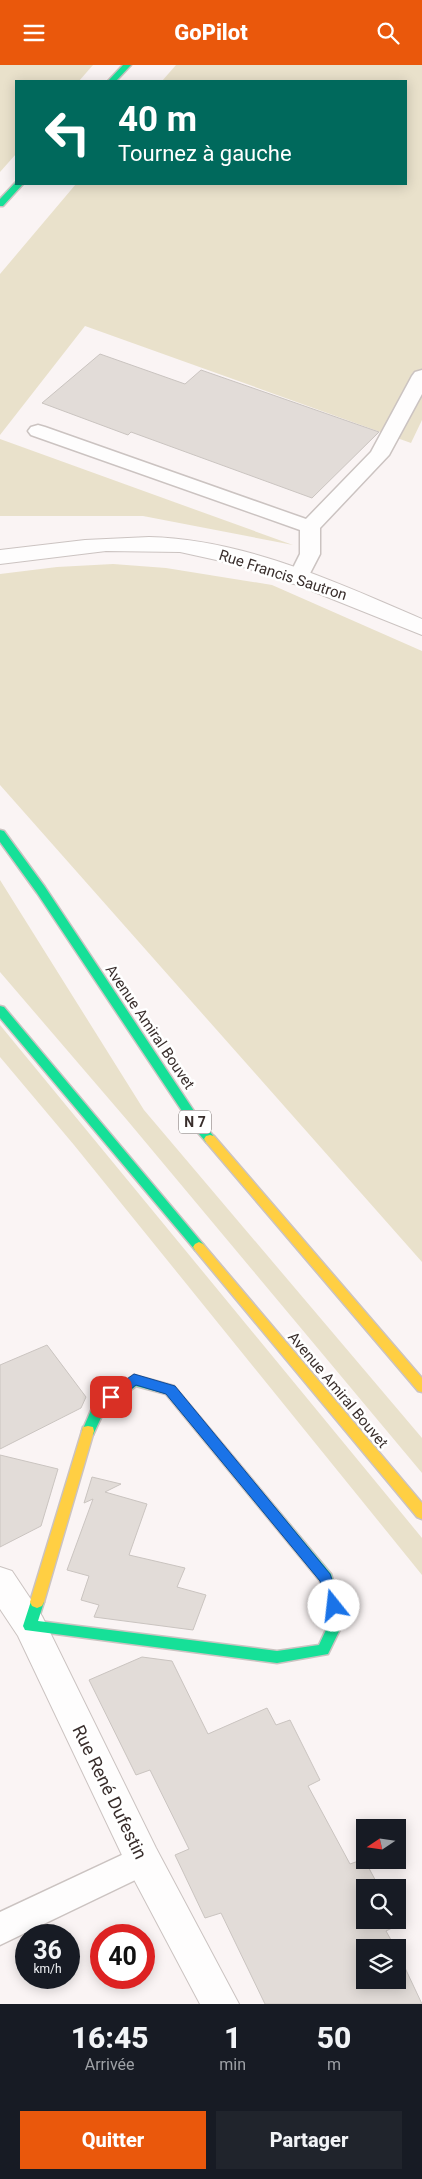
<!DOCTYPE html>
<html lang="fr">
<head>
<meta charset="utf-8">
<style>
  body { margin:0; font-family:Roboto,sans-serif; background:#20242c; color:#f1f3f6; height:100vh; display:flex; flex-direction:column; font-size:19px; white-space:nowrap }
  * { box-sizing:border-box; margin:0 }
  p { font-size:16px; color:#9ea1a6 }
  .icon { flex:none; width:28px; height:28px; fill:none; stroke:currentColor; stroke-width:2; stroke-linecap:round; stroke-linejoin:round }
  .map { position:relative; height:1939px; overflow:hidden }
  .side { display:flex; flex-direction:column; background:#171b24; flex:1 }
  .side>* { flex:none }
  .guide { position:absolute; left:15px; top:15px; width:392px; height:105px; border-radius:0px; box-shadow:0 2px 12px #0003; background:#00695c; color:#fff; overflow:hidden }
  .needle { width:32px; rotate:257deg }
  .controls { position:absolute; left:356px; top:1754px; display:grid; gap:10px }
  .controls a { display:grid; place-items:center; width:50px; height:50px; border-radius:0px; background:#171b24; box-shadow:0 2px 12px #0003; font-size:25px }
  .speed { position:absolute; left:15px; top:1859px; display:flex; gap:10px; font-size:25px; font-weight:700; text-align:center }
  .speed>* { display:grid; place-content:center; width:65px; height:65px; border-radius:50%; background:#171b24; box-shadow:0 2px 12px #0003; line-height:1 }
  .speed small { font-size:12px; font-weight:400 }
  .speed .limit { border:8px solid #d22; background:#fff; color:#111 }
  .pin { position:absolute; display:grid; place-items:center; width:42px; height:42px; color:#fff; margin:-21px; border-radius:10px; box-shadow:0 2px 8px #0006 }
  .me { position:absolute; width:55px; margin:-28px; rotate:344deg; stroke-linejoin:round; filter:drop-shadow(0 0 4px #0008) }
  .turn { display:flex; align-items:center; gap:18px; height:105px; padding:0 20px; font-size:22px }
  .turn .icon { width:65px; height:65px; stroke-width:2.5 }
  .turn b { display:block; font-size:35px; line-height:42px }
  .eta { display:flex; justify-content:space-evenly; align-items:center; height:85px; text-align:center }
  .eta b { font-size:30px; font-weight:800; line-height:35px }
  .primary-button { display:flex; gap:10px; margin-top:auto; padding:10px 20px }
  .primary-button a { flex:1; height:58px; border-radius:0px; background:#ea580c; color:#fff; font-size:20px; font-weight:800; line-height:58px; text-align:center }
  .primary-button a+a { background:#20242c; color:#f1f3f6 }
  header { display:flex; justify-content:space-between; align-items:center; height:65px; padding:0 20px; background:#ea580c; color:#fff; font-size:22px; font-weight:800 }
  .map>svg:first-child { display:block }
  .green { fill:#e9e1cb }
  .building { fill:#e2dcd8; stroke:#cac4c0 }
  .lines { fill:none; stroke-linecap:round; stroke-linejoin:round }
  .lane-casing { stroke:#cbc3c1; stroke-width:3 }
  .street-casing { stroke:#cbc3c1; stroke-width:2 }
  .fast-casing { stroke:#cbc3c1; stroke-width:3 }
  .slow-casing { stroke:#cbc3c1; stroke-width:3 }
  .lane { fill:#fefdfd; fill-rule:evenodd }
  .street { fill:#fefdfd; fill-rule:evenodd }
  .fast { fill:#16e098; fill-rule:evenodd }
  .slow { fill:#ffcf43; fill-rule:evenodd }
  .route { fill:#1a73e8; stroke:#114b97 }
  .labels { text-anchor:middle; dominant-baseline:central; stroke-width:5; stroke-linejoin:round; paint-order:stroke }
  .shield { fill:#fff; stroke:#746d6b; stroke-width:1 }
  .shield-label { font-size:14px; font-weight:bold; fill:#392e2c }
  .street-label { font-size:15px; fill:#392e2c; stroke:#fff }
  .near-street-label { font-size:18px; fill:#392e2c; stroke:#fff }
</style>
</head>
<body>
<header><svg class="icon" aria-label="menu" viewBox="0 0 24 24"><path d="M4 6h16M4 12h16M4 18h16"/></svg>GoPilot<svg class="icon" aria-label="search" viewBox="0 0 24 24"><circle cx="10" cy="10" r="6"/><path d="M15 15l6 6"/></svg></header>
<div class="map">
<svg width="422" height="1939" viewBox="0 0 422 1939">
  <rect width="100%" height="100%" fill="#faf4f4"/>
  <path class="green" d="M0,0H93L79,16H16V89L0,107Z
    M176,0H422V355L411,378L85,261L0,370V209L76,119H406V16H162Z
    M0,374L293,480L143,451H0Z
    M113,499L166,503L272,520L422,586V1197L0,720V509L57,502Z
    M0,815L144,1045L422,1373V1408L127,1055L0,907Z
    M0,960L422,1473V1510L74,1080L0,992Z"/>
  <path class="building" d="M100,289L185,319L201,305L379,367L312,433L131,367L128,370L42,338Z
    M47,1280L86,1332L81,1343L0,1384V1300Z
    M0,1390L58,1404L41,1461L0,1482Z
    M92,1412L121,1419L105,1427L147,1439L129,1490L185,1503L177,1522L206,1530L193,1565L94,1552L99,1540L81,1535L89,1511L67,1505L93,1434L84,1438Z
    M142,1592L172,1596L208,1669L267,1643L276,1660L290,1655L320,1715L308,1721L350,1799L364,1794L379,1822H365V1855H397L400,1859L386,1866L395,1882H365V1915H398V1888L422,1939H265L221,1848L205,1853L175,1790L189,1784L150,1705L136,1710L89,1615Z"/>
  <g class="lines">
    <defs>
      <path id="lane" d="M422,305V329L389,390L320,463V489L305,518L298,519L291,518L288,513L300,489V465L31,370L28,366L31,362L38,360L45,362L306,454L371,387L412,311L415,307Z
        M143,1780L154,1784L159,1795L154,1806L0,1880V1847Z"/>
      <path id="street" d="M149,472C244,474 336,517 422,554V570L282,514L230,498L180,487L106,486L0,499V485L85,475Z
        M0,1502L12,1506L42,1551L156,1783L239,1939H200L130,1807L18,1571L0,1544Z"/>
      <path id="fast" d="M123,0H131L116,16H108Z
        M16,117L23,119L3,141H0V134Z
        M0,765L4,766L45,822L200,1055L216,1074L214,1077H206L192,1061L37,828L0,777Z
        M0,941L4,942L203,1179L205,1182L203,1185H195L0,953Z
        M134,1310L174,1321L331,1509L345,1554L328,1589L277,1598L25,1565L23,1561L32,1533L37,1531L42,1533L44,1537L38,1556L277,1586L319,1580L331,1554L320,1516L166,1329L136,1321L105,1344L93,1370L88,1371L83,1370L82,1366L95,1336Z"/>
      <path id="slow" d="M210,1070L214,1071L422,1313V1327L418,1326L206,1077L204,1074L206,1071Z
        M199,1177L203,1179L422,1438V1454L417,1452L195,1185L193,1182L195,1179Z
        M88,1361L93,1362L94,1366L44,1537L42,1541L37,1543L32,1541L30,1537L82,1366L83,1362Z"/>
    </defs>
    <use href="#lane" class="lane-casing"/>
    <use href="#street" class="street-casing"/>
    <use href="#fast" class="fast-casing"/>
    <use href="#slow" class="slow-casing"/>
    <use href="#lane" class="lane"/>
    <use href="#street" class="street"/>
    <use href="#fast" class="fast"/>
    <use href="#slow" class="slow"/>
  </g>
  <path class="route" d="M134,1309L175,1321L330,1509L341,1541L339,1545L334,1547L329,1545L320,1516L166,1329L136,1320C128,1326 117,1339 107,1336L105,1332L107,1328Z"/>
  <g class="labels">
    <rect class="shield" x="179" y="1045.5" width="32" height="23" rx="4"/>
    <g class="shield-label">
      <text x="195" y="1057">N 7</text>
    </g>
    <g class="street-label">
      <text transform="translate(283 510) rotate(18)">Rue Francis Sautron</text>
      <text transform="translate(150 962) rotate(56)">Avenue Amiral Bouvet</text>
      <text transform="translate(338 1325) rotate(50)">Avenue Amiral Bouvet</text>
    </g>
    <g class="near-street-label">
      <text transform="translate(110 1727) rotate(64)">Rue René Dufestin</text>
    </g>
  </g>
</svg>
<div class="controls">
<a><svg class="needle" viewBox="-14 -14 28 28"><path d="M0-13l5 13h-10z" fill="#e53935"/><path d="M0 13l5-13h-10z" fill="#9ea1a6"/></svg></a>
<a><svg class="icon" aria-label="search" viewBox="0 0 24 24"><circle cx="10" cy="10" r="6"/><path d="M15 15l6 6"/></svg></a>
<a><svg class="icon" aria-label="layers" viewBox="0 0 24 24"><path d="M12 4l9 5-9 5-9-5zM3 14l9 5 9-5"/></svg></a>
</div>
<div class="speed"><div>36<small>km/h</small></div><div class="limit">40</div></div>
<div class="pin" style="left:111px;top:1332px;background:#d93025"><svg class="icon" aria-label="arrive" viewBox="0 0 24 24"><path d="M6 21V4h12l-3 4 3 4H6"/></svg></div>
<svg class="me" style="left:334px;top:1541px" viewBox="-20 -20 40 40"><circle r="19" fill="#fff"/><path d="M0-13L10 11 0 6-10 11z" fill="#1a73e8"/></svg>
<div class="guide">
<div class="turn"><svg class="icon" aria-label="left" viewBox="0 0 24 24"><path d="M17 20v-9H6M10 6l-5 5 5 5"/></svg><div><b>40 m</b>Tournez à gauche</div></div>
</div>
</div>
<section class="side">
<div class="eta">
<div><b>16:45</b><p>Arrivée</p></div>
<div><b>1</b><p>min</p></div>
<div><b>50</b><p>m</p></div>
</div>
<div class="primary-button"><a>Quitter</a><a>Partager</a></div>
</section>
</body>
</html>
